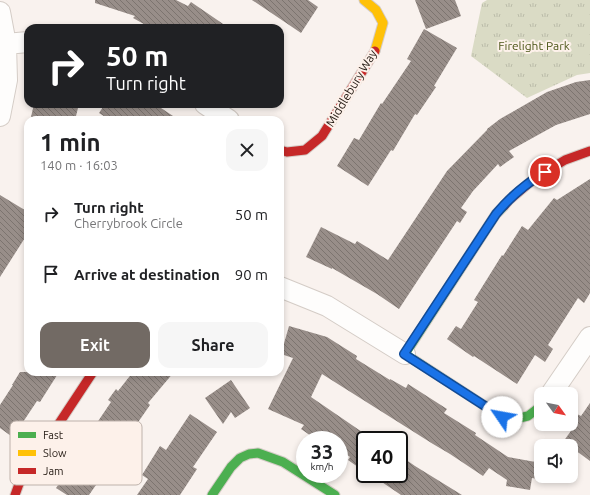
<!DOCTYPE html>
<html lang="en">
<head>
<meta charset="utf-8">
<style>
  body { margin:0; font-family:Ubuntu,sans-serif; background:#f6f6f6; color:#202124; height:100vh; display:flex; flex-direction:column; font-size:15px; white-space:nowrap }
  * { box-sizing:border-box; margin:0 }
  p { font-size:13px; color:#757577 }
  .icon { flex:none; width:22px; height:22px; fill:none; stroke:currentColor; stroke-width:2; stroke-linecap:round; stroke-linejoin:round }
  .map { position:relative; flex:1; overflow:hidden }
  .sheet { position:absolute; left:24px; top:116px; width:260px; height:260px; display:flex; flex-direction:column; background:#fff; border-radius:12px; box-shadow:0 2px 6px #0003 }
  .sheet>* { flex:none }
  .hud { position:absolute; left:24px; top:24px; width:260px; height:84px; border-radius:12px; box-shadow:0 2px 6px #0003; background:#202124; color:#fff; overflow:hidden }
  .needle { width:26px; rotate:123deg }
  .tools { position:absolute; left:534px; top:387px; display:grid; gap:8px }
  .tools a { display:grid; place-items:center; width:44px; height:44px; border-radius:8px; background:#fff; box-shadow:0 2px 6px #0003; font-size:20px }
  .speed { position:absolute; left:296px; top:431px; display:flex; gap:8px; font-size:20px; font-weight:700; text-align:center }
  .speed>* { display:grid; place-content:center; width:52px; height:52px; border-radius:50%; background:#fff; box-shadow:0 2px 6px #0003; line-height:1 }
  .speed small { font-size:10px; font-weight:400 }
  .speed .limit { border:2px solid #111; border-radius:6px; background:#fff; color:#111 }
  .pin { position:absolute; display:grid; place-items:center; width:34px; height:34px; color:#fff; margin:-17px; border:2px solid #fff; border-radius:50%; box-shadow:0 1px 4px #0007 }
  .me { position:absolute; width:44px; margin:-22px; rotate:303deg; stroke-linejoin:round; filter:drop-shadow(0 0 3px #0008) }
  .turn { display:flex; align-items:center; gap:14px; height:84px; padding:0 16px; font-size:18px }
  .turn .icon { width:52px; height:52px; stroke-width:2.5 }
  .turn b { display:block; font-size:28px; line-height:34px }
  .round { display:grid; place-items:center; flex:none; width:42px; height:42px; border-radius:12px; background:#f6f6f6 }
  .headline { display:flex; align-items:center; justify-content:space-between; height:68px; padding:0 16px }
  h1 { font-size:24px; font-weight:700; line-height:30px }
  .cta { display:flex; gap:8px; margin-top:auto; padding:8px 16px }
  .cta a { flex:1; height:46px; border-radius:12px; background:#726a64; color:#fff; font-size:16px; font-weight:700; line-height:46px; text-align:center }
  .cta a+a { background:#f6f6f6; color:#202124 }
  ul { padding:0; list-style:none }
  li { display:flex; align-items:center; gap:12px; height:60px; padding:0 16px }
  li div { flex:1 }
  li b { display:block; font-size:15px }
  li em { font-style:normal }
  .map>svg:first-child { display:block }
  .park { fill:url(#park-tufts) }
  .building { fill:url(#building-back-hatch) }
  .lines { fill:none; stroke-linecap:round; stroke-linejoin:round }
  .street-casing { stroke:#d4ccc6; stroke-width:22 }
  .fast-casing { stroke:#d4ccc6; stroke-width:11 }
  .slow-casing { stroke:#d4ccc6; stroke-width:11 }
  .jam-casing { stroke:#d4ccc6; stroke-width:11 }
  .street { stroke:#fefdfc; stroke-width:20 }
  .fast { stroke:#4caf50; stroke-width:9 }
  .slow { stroke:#ffc107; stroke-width:9 }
  .jam { stroke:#c62828; stroke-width:9 }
  .route-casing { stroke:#114b97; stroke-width:10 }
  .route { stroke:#1a73e8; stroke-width:7 }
  .labels { text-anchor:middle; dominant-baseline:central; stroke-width:4; stroke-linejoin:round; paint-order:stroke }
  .park-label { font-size:12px; fill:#4c5619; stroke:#fdf1ea }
  .street-label { font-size:12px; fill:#2a2019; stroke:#fdf1ea }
  .key { fill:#fdf1ea; stroke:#beb2ab; stroke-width:1 }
  .key-label { font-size:11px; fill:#2a2019 }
</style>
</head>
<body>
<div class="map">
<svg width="590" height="495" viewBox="0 0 590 495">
  <defs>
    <pattern id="park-tufts" width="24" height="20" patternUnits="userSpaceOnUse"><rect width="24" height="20" fill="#dadbc5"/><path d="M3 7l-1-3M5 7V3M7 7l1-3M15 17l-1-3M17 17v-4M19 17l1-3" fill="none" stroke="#bbbca9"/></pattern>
    <pattern id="building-back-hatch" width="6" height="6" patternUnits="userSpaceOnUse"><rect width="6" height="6" fill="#988e89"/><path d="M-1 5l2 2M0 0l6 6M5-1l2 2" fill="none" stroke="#7c746f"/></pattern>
  </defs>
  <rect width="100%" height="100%" fill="#f9f2ee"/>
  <path class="park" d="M487,0H590V73L577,75L527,98L471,56L482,3Z"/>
  <path class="building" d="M95,0H176L188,6L191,2L229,28H151L133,18L135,16L95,3Z
    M252,0H308L318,7L301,33Z
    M415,0H455L461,16L426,29Z
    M424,29L457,48L434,86L436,87L417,115L415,114L393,151L391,150L368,186L337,166L354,138L359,140L381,103L382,104L411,61L407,59Z
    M590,80V114L556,125L509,151L514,157L500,167L498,164L473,191L461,208L467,212L460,223L457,221L418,280L399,309L377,294L332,268V269L306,257L321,227L355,244L357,241L388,260L447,171L487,130V129L500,119L547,92L576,82Z
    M34,104H79L75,120H34L35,118L31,117Z
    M105,104H155L179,120H110L99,113Z
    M590,179V293L584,303L578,298L548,345L553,349L545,362L535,355L517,384L474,356L473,357L447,339L456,326L461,329L478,302L474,300L502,255L503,256L522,226L528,230L554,198L557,200Z
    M0,195L28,212V233L0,277Z
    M289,326L327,337L357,356L356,359L390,380V379L406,388L408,384L447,409L444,413L476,433L475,435L508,457L541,463L538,479L532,478L530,490L506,486L507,480L489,468L483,476L450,454L433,444L322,374L311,397L365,434V472L348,460L350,457L339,449V440H317L301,429L304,425L268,409L293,358L281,354Z
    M20,372H59L40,402L37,401L23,422L28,425L18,441L0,428V405L13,385H12Z
    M133,372H174L148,403L150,405L125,441L126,442L89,495H67L56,488L89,440L86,439L111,402L108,400L116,389L118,391Z
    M231,380L250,408L235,418L231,412L223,424L205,398Z
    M590,403V461L571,447V446H569L563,442L573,428L569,425L571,424V422L577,414L581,416Z
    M190,414L217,432L193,467L197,469L180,495H137L148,479L142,475L160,446L166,450Z
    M399,455L415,466L462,495H401L370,474H399Z"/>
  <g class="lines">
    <defs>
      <path id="street" d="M0,12L6,44L7,80L0,116
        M6,44L28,42
        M205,104L229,120
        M280,287L327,306L405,354
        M551,394L590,337"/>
      <path id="fast" d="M504,206L496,214L405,354L502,417L515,419L528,416L541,406
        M212,495L231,467L240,458L249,454L258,453L283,462L335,495"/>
      <path id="slow" d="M364,0L376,10L383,23L375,51"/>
      <path id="jam" d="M280,150L287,152L305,150L322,136L375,51
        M504,206L509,200L535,178L565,160L590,151
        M15,495L19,484L93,372"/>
    </defs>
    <use href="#street" class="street-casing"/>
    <use href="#fast" class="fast-casing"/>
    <use href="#slow" class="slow-casing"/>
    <use href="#jam" class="jam-casing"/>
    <use href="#street" class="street"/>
    <use href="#fast" class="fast"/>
    <use href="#slow" class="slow"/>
    <use href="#jam" class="jam"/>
  </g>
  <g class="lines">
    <defs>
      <path id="route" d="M502,417L404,354L496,214C510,197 527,183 545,172"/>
    </defs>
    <use href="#route" class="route-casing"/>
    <use href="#route" class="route"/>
  </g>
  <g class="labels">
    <g class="park-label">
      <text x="534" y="45">Firelight Park</text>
    </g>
    <g class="street-label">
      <text transform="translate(351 88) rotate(-59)">Middlebury Way</text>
    </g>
  </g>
  <rect x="10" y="421" width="132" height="64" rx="6" class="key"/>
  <rect x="18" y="432" width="18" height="6" fill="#4caf50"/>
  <rect x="18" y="450" width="18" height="6" fill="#ffc107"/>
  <rect x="18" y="468" width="18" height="6" fill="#c62828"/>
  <g class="key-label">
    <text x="43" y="439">Fast</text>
    <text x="43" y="457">Slow</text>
    <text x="43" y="475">Jam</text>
  </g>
</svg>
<div class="tools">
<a><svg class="needle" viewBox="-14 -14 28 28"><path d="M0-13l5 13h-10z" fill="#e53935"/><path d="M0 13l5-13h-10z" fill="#757577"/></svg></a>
<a><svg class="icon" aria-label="sound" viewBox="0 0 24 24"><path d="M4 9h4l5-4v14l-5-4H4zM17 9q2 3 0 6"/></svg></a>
</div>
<div class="speed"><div>33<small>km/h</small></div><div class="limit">40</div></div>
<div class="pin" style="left:545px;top:172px;background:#d93025"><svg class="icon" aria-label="arrive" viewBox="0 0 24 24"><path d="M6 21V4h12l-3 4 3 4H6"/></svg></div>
<svg class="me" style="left:502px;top:417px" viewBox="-20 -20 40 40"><circle r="19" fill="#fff"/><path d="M0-13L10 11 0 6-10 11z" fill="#1a73e8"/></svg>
<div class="hud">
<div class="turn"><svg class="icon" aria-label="right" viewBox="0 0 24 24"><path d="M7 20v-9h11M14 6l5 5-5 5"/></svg><div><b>50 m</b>Turn right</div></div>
</div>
<section class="sheet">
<div class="headline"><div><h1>1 min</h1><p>140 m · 16:03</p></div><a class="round"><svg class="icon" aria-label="close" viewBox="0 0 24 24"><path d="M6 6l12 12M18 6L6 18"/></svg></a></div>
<ul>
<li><svg class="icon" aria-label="right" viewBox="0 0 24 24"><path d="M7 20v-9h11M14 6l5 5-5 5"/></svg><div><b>Turn right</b><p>Cherrybrook Circle</p></div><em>50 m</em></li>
<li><svg class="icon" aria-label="arrive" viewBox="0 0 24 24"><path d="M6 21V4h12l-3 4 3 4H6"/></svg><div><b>Arrive at destination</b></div><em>90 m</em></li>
</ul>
<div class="cta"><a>Exit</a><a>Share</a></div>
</section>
</div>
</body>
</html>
